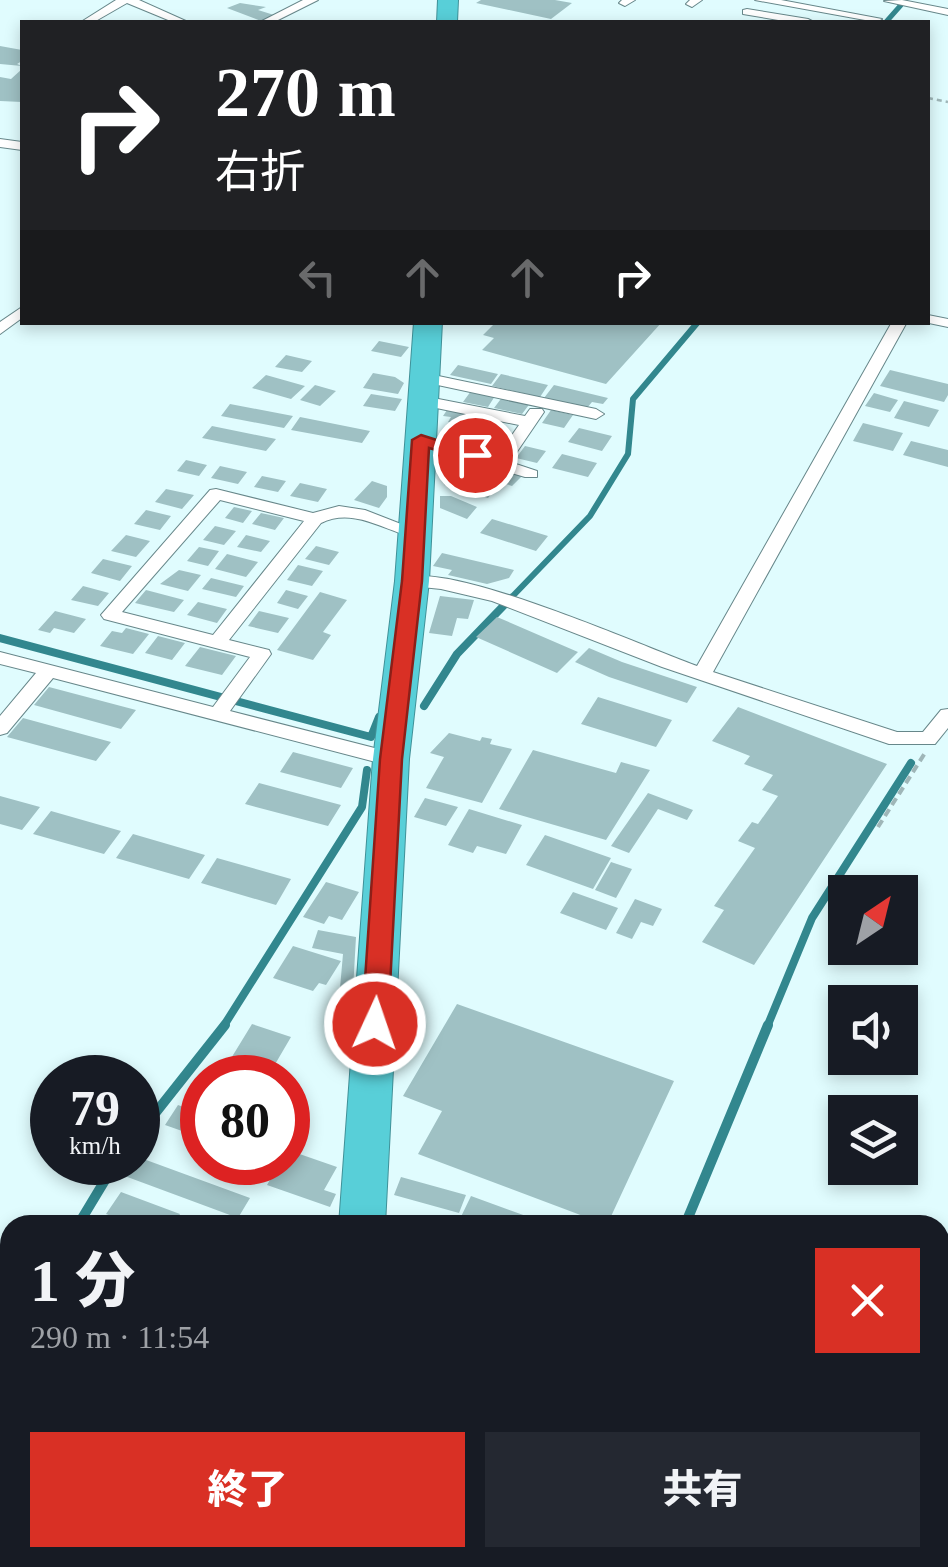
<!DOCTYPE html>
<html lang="ja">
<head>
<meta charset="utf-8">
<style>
  body { margin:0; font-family:"Times New Roman","Noto Sans JP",serif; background:#242831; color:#f1f3f6; height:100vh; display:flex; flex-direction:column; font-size:38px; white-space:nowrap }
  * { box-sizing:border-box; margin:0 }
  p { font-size:32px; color:#9ea1a6 }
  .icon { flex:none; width:55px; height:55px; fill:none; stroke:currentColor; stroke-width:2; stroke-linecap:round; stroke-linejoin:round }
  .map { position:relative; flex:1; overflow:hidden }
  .sheet { position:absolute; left:0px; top:1215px; width:950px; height:352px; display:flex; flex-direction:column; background:#171b24; border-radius:30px 30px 0 0; box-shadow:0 5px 15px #0003 }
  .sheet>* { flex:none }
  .top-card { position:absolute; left:20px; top:20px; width:910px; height:305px; border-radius:0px; box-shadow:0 5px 15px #0003; background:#202124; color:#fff; overflow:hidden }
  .needle { width:65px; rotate:35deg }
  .buttons { position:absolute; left:828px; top:875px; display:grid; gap:20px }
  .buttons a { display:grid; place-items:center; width:90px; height:90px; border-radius:0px; background:#171b24; box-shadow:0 5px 15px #0003; font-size:50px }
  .speed { position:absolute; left:30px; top:1055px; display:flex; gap:20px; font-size:50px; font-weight:700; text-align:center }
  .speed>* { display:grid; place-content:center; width:130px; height:130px; border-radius:50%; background:#171b24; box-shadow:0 5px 15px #0003; line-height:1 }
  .speed small { font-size:25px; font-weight:400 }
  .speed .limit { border:15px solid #d22; background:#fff; color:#111 }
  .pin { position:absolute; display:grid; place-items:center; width:85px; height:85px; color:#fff; margin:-42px; border:5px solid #fff; border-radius:50%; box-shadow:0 2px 10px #0007 }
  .me { position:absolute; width:110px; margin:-55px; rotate:3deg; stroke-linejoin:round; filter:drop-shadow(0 0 8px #0008) }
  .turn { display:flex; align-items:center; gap:35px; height:210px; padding:0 30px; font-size:45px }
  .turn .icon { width:130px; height:130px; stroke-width:2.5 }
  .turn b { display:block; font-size:70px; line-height:85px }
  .lanes { display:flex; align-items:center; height:95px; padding:0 30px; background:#0003; justify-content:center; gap:50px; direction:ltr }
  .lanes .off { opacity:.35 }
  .round { display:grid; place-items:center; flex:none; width:105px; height:105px; border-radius:0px; background:#242831 }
  .headline { display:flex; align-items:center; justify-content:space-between; height:170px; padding:0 30px }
  h1 { font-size:60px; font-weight:800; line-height:75px }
  .button { display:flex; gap:20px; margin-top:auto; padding:20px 30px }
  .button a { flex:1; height:115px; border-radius:0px; background:#d93025; color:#fff; font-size:40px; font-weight:800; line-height:115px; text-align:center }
  .button a+a { background:#242831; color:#f1f3f6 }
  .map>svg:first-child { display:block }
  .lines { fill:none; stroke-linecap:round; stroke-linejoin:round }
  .stream-far3 { stroke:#32878e; stroke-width:5 }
  .stream-far2 { stroke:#32878e; stroke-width:6 }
  .stream-far1 { stroke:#32878e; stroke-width:8 }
  .stream { stroke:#32878e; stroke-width:10 }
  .building { fill:#9fc1c4 }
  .street-casing { stroke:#67878a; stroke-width:2 }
  .highway-casing { stroke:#409198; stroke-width:2 }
  .path-far1 { stroke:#9fb6b8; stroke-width:2.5; stroke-dasharray:5 4; stroke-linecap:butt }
  .path { stroke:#9fb6b8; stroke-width:4; stroke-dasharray:8 5; stroke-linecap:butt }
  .street { fill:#fff; fill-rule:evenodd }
  .highway { fill:#58cfd8; fill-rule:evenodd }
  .route { fill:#d93025; stroke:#8d1f18; stroke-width:2.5 }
</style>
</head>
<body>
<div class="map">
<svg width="948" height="1567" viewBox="0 0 948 1567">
  <rect width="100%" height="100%" fill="#e0fcfe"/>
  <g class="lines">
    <path class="stream-far3" d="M886,22L901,5"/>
    <path class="stream-far2" d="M508,601L590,516L628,454L633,399L698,322"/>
    <path class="stream-far1" d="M0,638L371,737L379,717
      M424,706L457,654L511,598
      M223,1027L362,807L367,770
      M767,1027L812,918L911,763"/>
    <path class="stream" d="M138,1135L225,1025
      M78,1225L116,1162
      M685,1225L768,1025
      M0,1352L10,1335
      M415,1567L418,1558"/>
  </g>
  <path class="building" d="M481,0H555L572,3L551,19L476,3Z
    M240,3L266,7L258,10L274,15L261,21L227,8Z
    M0,46L22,50V61L17,64L22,66L0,64Z
    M22,69V102L0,101V77L11,79Z
    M496,322H662L606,384L482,350L494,338L483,335Z
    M379,341L409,347L401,357L371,351Z
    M286,355L312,361L302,372L275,367Z
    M458,365L498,374L491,384L450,375Z
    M890,370L948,384V395L944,402L880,386Z
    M373,373L395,377L404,383L398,394L363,388Z
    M501,374L548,385L540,397L492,386Z
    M266,375L305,386L291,399L252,388Z
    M315,385L336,391L320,406L300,400Z
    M554,385L608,398L603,404L592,402L587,408L544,398Z
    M471,391L495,396L488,407L463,402Z
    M874,393L898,400L890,412L865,406Z
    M371,394L402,399L395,411L363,406Z
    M503,396L531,402L522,414L494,408Z
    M904,401L939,410L929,427L894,418Z
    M230,404L293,416L284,428L221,416Z
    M447,410L476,416L470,426L448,422L451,417L443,416Z
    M551,410L573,415L564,428L542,423Z
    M300,417L370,431L362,443L291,430Z
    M863,423L903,433L893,451L853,441Z
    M212,426L276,439L266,451L202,438Z
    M448,427L466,430L459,442L441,438Z
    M579,428L612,436L602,451L568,442Z
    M478,432L508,441L495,454L468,443Z
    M911,441L948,450V467L903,455Z
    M525,446L546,451L537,463L516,458Z
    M456,454L484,463L473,474L446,465Z
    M562,454L597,463L588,477L552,468Z
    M186,460L207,465L199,476L177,471Z
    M220,466L247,472L238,484L211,478Z
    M494,467L522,476L512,486L484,477Z
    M454,474L497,487L488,498L444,485Z
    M262,476L286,481L278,492L254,487Z
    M372,481L387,486V497L379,508L354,500Z
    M300,483L327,489L318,502L290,496Z
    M166,489L194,495L182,509L155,502Z
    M440,496H451L477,507L467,519L440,508Z
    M234,507L252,511L243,523L225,518Z
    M146,510L171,516L160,530L134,524Z
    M261,513L284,518L275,530L252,524Z
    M492,519L548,536L536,551L480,533Z
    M215,526L236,531L224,545L203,540Z
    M126,535L150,541L136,557L111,551Z
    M246,535L270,541L261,552L237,547Z
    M316,546L339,552L329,565L305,559Z
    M199,547L219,551L208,566L187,561Z
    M442,553L514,570L509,578L487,584L448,575L452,570L433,566Z
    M227,554L258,562L246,577L215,569Z
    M103,559L132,566L120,581L91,573Z
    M298,565L323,571L312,586L287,580Z
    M179,570L201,575L188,591L160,584Z
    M211,578L244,586L236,597L202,589Z
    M83,586L109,593L98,606L71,600Z
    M146,590L184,600L174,612L135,603Z
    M286,590L308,596L298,609L277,603Z
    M320,592L347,600L323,632L331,635L313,660L277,650Z
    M440,596L474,600L468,619L457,618L452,636L429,633Z
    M198,602L227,609L217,623L187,615Z
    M55,611L86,619L74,633L54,628L50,633L38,630Z
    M259,611L289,618L278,633L248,626Z
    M497,617L578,652L557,673L476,637Z
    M126,628L149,634L133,654L100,646L112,631L122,633Z
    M158,636L185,643L172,660L145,653Z
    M200,647L236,656L222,675L185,666Z
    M589,648L622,662L697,687L687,703L609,677L575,662Z
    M49,687L136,710L121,729L34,705Z
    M598,697L672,720L656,747L581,724Z
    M738,707L887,764L754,965L702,942L724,910L714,906L755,848L738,841L752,822L758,824L778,796L762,790L773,775L744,764L750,756L712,741Z
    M23,718L111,742L96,761L7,737Z
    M449,733L480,741L482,737L492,739L490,744L512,749L482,803L426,788L444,757L430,753Z
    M533,750L616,773L621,762L650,770L606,840L499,809Z
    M293,752L353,768L341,788L280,772Z
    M259,783L341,805L328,826L245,804Z
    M648,793L693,810L687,820L658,809L629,853L611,846Z
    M0,796L40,807L22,830L0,824Z
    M425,798L458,807L446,826L414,817Z
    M469,809L522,825L506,854L477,846L473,853L448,845Z
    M51,811L121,831L104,854L33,834Z
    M133,834L205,855L189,879L116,858Z
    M545,835L611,858L593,889L526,865Z
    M217,858L291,879L276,905L201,883Z
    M611,862L632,869L616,898L595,890Z
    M326,882L359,892L342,920L329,916L324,924L303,917Z
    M573,892L618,908L606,930L560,913Z
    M635,899L662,909L653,926L641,922L632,939L616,933Z
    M318,930L356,937L353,990L340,988L343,954L312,948Z
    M293,946L341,961L326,985L319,983L313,991L273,978Z
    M457,1004L674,1081L607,1225L418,1154L442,1111L403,1096Z
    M252,1024L291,1037L267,1078H219Z
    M178,1105L202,1114V1138L165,1125Z
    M288,1150L337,1167L324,1190L336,1194L330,1207L267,1185L280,1162H288Z
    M138,1157L250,1198L238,1218L122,1175L131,1162H138Z
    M401,1177L466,1195L459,1213L394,1195Z
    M121,1192L180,1214L174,1225H122L124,1221L106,1214Z
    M471,1196L526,1216L522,1225H457Z
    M10,1359V1420L5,1429L0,1427V1376Z
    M0,1453H10V1511H0Z
    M510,1558H689L692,1559L689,1567H506Z"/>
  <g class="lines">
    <defs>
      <path id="street" d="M116,0H139L188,22H173L127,3L94,22H81Z
        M303,0H318L274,22H260Z
        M622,0H635L625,6L619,3Z
        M690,0H702L692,7L686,4Z
        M755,0H781L882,19L876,22Z
        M902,0L948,9V15L884,1Z
        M747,9L808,19L814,22H790L743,14V10Z
        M0,139L22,142V150L0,147Z
        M22,307V318L0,334V322Z
        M928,315L948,319V327L924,322H928Z
        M892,322H907L713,672L897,732H923L941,710L948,709V728L935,744H889L662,667L492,601L441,589L412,586L403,581C436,554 651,650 697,666Z
        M424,373L596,409L604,414L596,419L419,381L416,378Z
        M423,396L525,416L530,409H542L544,412L510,462L537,471V477H525L415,444L413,441L421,436L496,458L519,425L417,404L415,401Z
        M216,489L313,513L339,506L365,510L424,533L415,538C384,530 353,507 321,523L229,640L269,650L271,654L230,711L398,754L401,759L398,764L391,766L53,678L7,733L0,735V716L36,673L0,664V652L213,707L250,657L104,619L101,615L210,490ZM220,500L304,521L213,635L122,612Z
        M940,1335L948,1337V1361L940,1359Z"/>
      <path id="highway" d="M438,0H458L457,22H437Z
        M414,322H442L429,581L409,759L385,1225H339L373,759L395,581Z
        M312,1558H366V1567H312Z"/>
    </defs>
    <use href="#street" class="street-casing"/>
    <use href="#highway" class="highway-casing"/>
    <path class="path-far1" d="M928,98L948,102"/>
    <path class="path" d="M878,827L925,753"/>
    <use href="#street" class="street"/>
    <use href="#highway" class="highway"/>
  </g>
  <path class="route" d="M421,435L484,455L475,461L429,448L422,581L402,759L388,1024L375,1035L362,1024L380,759L402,581L412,440Z"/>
</svg>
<div class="buttons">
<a><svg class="needle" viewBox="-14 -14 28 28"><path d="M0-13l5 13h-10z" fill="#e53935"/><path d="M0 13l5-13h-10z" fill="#9ea1a6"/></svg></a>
<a><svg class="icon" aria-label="sound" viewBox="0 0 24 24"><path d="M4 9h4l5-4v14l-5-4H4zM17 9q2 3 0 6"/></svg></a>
<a><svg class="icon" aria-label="layers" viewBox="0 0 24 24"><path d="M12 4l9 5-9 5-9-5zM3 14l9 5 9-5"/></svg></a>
</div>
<div class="speed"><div>79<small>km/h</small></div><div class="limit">80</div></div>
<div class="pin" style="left:475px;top:455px;background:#d93025"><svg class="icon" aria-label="arrive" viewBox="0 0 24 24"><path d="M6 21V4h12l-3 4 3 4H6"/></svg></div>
<svg class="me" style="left:375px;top:1024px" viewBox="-20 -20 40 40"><circle r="17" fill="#d93025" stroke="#fff" stroke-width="3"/><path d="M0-11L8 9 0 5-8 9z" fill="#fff"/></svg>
<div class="top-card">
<div class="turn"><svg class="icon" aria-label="right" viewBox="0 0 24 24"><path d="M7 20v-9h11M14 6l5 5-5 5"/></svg><div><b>270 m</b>右折</div></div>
<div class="lanes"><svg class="icon off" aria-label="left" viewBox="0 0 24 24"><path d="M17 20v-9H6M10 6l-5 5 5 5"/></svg><svg class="icon off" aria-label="ahead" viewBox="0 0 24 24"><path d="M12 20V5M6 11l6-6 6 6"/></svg><svg class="icon off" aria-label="ahead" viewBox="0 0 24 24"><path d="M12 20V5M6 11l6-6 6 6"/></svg><svg class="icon" aria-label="right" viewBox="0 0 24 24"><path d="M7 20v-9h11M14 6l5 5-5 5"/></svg></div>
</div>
<section class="sheet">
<div class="headline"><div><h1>1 分</h1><p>290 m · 11:54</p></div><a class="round" style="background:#d93025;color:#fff"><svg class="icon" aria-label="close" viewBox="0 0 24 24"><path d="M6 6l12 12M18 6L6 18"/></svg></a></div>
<div class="button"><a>終了</a><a>共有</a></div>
</section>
</div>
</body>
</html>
